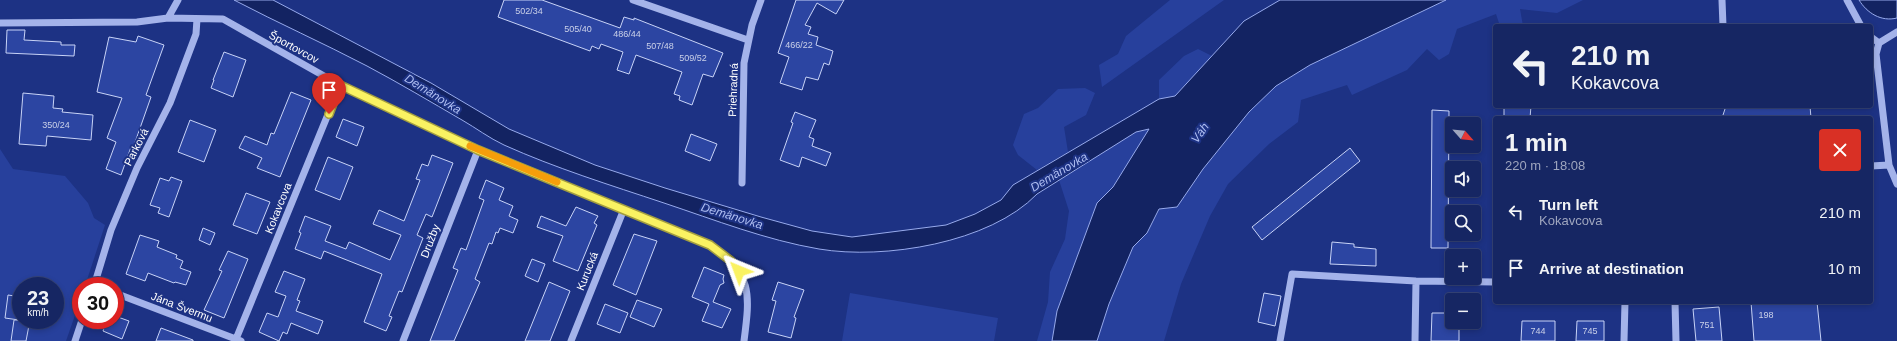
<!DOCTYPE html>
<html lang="en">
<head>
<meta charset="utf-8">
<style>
  body { margin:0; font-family:Arial,sans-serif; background:#1f2e69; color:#f1f3f6; height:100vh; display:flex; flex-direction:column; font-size:15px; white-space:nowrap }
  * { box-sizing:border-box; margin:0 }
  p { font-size:13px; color:#9ea5be }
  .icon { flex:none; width:22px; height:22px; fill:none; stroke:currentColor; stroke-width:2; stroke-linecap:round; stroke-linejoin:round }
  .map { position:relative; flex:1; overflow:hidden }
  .panel { position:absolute; left:1493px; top:116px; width:380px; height:188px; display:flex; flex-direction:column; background:#162663; border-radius:4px; box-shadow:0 2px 6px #0003,0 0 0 1px #354378 }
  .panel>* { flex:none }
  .hud { position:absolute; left:1493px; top:24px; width:380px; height:84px; border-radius:4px; box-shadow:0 2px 6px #0003,0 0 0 1px #354378; background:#162663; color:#f1f3f6; overflow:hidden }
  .needle { width:26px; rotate:117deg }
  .tools { position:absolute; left:1445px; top:117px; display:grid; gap:8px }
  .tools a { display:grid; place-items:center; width:36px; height:36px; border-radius:4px; background:#162663; box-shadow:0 2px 6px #0003,0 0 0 1px #354378; font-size:20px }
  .speed { position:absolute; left:12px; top:277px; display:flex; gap:8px; font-size:20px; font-weight:700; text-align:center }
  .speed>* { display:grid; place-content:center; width:52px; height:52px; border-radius:50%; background:#162663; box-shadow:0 2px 6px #0003,0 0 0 1px #354378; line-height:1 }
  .speed small { font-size:10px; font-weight:400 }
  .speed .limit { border:6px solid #d22; background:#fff; color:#111 }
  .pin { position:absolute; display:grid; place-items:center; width:34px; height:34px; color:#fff; margin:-41px -17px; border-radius:50% 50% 50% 0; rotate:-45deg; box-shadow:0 0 4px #0007 }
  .pin .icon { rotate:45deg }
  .me { position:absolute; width:44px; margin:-22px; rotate:316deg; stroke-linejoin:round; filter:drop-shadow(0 0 3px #0008) }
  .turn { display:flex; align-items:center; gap:14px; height:84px; padding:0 12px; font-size:18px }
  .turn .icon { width:52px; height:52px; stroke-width:2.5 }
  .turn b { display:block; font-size:28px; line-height:34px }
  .round { display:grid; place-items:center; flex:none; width:42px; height:42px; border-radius:4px; background:#1f2e69 }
  .overview { display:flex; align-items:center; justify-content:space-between; height:68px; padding:0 12px }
  h1 { font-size:24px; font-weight:600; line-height:30px }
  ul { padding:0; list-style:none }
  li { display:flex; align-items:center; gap:12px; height:56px; padding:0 12px }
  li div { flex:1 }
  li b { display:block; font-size:15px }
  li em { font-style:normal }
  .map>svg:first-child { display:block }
  .green { fill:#27409c; fill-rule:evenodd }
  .water { fill:#132362; stroke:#97aaec }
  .building { fill:#2c45a2; stroke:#c8d3f7 }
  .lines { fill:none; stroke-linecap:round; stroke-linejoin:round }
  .minor { stroke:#a4b3ea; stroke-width:7 }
  .route-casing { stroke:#a29d40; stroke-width:10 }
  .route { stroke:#faf262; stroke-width:7 }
  .slow { stroke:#f59e0b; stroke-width:7 }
  .labels { text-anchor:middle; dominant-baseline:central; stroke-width:4; stroke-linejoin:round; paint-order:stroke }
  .number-label { font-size:9px; fill:#cad0e8 }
  .street-label { font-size:11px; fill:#fff; stroke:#1d3284 }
  .water-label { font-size:12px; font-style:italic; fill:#afbef2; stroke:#1d3284 }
</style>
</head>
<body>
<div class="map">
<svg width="1897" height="341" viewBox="0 0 1897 341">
  <rect width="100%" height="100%" fill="#1d3284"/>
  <path class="green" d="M1170,0H1224L1102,87L1099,65L1118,54L1126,36Z
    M1446,0H1583L1557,13L1520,9L1523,26H1500L1496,14L1457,29L1449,54L1439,60L1427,49L1407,70L1352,95L1347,85L1301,100L1298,122L1269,144L1228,184L1210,216L1181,284L1164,341H1097L1109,304L1133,247L1147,233L1160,209L1177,207L1203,169L1249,112L1276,86L1310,65Z
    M1198,49L1212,56L1175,97L1159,99V80L1184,56Z
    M1085,88L1095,93L1086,115L1064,127L1068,152L1037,170L1018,155L1013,145L1024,114L1038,108L1058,89Z
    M1150,129L1113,187L1097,203L1057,311L1052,341H1037L1048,302L1050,272L1065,239L1069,211L1059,180L1136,132Z
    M0,149L13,169L65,176L88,203L94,218L105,225L85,286H81V298L66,341H0ZM21,286H55V320H21Z
    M850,293L998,318L994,341H842Z"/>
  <path class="water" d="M234,0H273L431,83L509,129L595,165L665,188L761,217L812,231L852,237L946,225L975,214L1001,200L1013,185L1159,99L1175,96L1244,21L1280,0H1446L1310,65L1276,86L1249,112L1203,169L1177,207L1159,209L1147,233L1133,247L1109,304L1097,341H1052L1057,311L1097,203L1113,187L1149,129L1136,132L1037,194C990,243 884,260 819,249C766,240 715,220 664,203C610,185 555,168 504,145C489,138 476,128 462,120C431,102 399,83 367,66C323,43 278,23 234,0Z
    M1859,0H1897V18C1881,22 1867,13 1859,0Z"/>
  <path class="building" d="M504,0H542L620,28L624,17L634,20V18L723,53L713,77L703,74L692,105L679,100L680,96L674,94L682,72L636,55L629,74L617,70L623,52L601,44L599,49L592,46L590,51L498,17Z
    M796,0H844L836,14L817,3L805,25L811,27L808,34L818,37L816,45L833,51L829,65L824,63L818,80L806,77L802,90L780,83L789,57L778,53Z
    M7,30H25L24,40L61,42V45H75L74,56L6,53Z
    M138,36L164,45L146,95L151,97L133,148L131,147L121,175L106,169L116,142L107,138L122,98L97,92L109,37L136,42Z
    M224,52L246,60L233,97L211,88L214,80H213Z
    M291,92L311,100L280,177L257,168L262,158L239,148L245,136L267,145L271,133L274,134Z
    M23,93L54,96L53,108L63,109L62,112L93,115L91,140L47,136L46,146L19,144Z
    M1504,106H1531L1530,118H1504Z
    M1726,106H1810L1811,118H1722Z
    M1432,110L1449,111L1448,248H1431Z
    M795,112L816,120L809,137L814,139L812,146L831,153L826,166L802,157L799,167L780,160L793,123L791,122Z
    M343,119L364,127L357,146L336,137Z
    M190,120L216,130L204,162L178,152Z
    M691,134L717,144L710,161L685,151Z
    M1350,148L1360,161L1262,240L1252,227Z
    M432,155L453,163L432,217L426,214L417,235L423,238L402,292L399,291L389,316L392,317L386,331L364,322L382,274L324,251L321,259L295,249L301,233L299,232L305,216L331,226L325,241L346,249L349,242L390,260L401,235L373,224L379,210L404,221L420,180L416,179L422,164L428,166Z
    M328,157L353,167L340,200L315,190Z
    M171,177L182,181L169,217L158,213L160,208L150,205L160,178L169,181Z
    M486,180L504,188L499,200L513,206L509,216L518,220L513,233L500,228L498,233L496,232L492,244L489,243L475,279L480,282L454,341H430L458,270L453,268L461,248L466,250L484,200L479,198Z
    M246,193L270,202L257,234L233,225Z
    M576,207L598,216L594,223L597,225L578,271L553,261L563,236L537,227L541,216L566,226Z
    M203,228L215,233L210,245L199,240Z
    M634,234L657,241L636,295L613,285Z
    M140,235L159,241L157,247L177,255L176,258L183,261L180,268L191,272L186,285L175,282L174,283L148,273L145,281L126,274Z
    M1332,242L1354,244V247L1376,249V266L1330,264Z
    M228,251L248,259L224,318L204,310L222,271L219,270Z
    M532,259L545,264L538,282L525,276Z
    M704,267L724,275L723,279L724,283L720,285L713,302L731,309L722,328L702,321L709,304L692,297Z
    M284,271L305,279L297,300L300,301L296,311L323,321L318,334L291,323L287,334L283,332L279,341L259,332L267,313L278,317L286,296L275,292Z
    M549,282L570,291L550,341H525Z
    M778,282L804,290L794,317L796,318L791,338L768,332L776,301L772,300Z
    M1264,293L1281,296L1275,326L1258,322Z
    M8,295L21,297V320H30L26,341H11L14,320H19L5,318Z
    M637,300L662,309L654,327L630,317Z
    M1751,302H1817L1821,341H1754Z
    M605,304L628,313L620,333L597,324Z
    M1719,307L1722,341H1696L1693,309Z
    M1432,313H1452V322H1459V341H1431Z
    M115,316L129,321L122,339L103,331L107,320H115Z
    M1522,321H1555V341H1521Z
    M1577,321H1604V341H1576Z
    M161,328L193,340V341H156Z"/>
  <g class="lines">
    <path class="minor" d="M633,0L748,40
      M1722,0L1723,26
      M1847,0L1861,26
      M168,18L178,0
      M0,23L137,22L168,18L223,19L340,85L478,150L710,245C753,272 750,295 744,341
      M1897,32L1879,43L1876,54L1889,165L1897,184
      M1871,37L1879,43
      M1871,166L1889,165
      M742,183L744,63L752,25L761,0
      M94,286L111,230L137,168L170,103L196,34L197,19
      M115,293L241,341
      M1675,302L1676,341
      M236,339L340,85
      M75,341L82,320
      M403,341L478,150
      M571,341L624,209
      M1280,341L1292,274L1416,281L1495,282
      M1415,341L1416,281
      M1624,341L1625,302"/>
  </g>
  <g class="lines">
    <defs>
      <path id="route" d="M329,114L340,85L478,150L710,245L731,261L739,271"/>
    </defs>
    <use href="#route" class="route-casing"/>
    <use href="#route" class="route"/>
    <path class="slow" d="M470,146L557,182"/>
  </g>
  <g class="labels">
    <g class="number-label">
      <text x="529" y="11">502/34</text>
      <text x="578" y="29">505/40</text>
      <text x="627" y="34">486/44</text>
      <text x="799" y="45">466/22</text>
      <text x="660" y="46">507/48</text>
      <text x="693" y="58">509/52</text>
      <text x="56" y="125">350/24</text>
      <text x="1766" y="315">198</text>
      <text x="1707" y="325">751</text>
      <text x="1538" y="331">744</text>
      <text x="1590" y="331">745</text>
    </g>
    <g class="street-label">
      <text transform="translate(294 47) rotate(29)">Športovcov</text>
      <text transform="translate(733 90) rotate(-88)">Priehradná</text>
      <text transform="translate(136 147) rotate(-63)">Parková</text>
      <text transform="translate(278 208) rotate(-68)">Kokavcova</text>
      <text transform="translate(430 241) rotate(-69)">Družby</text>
      <text transform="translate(587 271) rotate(-68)">Kurucká</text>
      <text transform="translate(182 307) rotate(21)">Jána Švermu</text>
    </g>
    <g class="water-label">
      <text transform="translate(433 94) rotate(32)">Demänovka</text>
      <text transform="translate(1200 133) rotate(-54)">Váh</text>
      <text transform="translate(1059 172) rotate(-31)">Demänovka</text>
      <text transform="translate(732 216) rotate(17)">Demänovka</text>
    </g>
  </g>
</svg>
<div class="tools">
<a><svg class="needle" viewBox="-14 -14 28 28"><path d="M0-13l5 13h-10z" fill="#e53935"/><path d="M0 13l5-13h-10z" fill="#9ea5be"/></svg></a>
<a><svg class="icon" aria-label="sound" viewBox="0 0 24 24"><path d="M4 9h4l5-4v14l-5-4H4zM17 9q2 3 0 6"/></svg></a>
<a><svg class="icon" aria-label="search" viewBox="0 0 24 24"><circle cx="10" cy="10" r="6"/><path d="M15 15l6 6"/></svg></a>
<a>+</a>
<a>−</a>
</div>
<div class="speed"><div>23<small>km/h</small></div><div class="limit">30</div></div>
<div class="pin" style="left:329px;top:114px;background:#d93025"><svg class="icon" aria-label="arrive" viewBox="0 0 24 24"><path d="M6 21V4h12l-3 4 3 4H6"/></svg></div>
<svg class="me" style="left:739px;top:271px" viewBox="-20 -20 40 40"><path d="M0-17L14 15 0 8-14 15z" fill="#faf262" stroke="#fff" stroke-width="4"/></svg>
<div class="hud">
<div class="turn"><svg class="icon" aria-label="left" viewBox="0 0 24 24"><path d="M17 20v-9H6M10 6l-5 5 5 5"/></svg><div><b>210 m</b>Kokavcova</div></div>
</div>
<section class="panel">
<div class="overview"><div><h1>1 min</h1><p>220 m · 18:08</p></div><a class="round" style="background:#d93025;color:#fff"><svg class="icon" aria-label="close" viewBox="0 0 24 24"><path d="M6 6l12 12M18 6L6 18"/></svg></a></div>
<ul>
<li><svg class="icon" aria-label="left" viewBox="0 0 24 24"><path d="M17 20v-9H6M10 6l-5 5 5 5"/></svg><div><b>Turn left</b><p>Kokavcova</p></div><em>210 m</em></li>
<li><svg class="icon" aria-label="arrive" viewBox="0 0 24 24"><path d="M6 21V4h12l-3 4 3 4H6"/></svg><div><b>Arrive at destination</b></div><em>10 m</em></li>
</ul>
</section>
</div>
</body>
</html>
